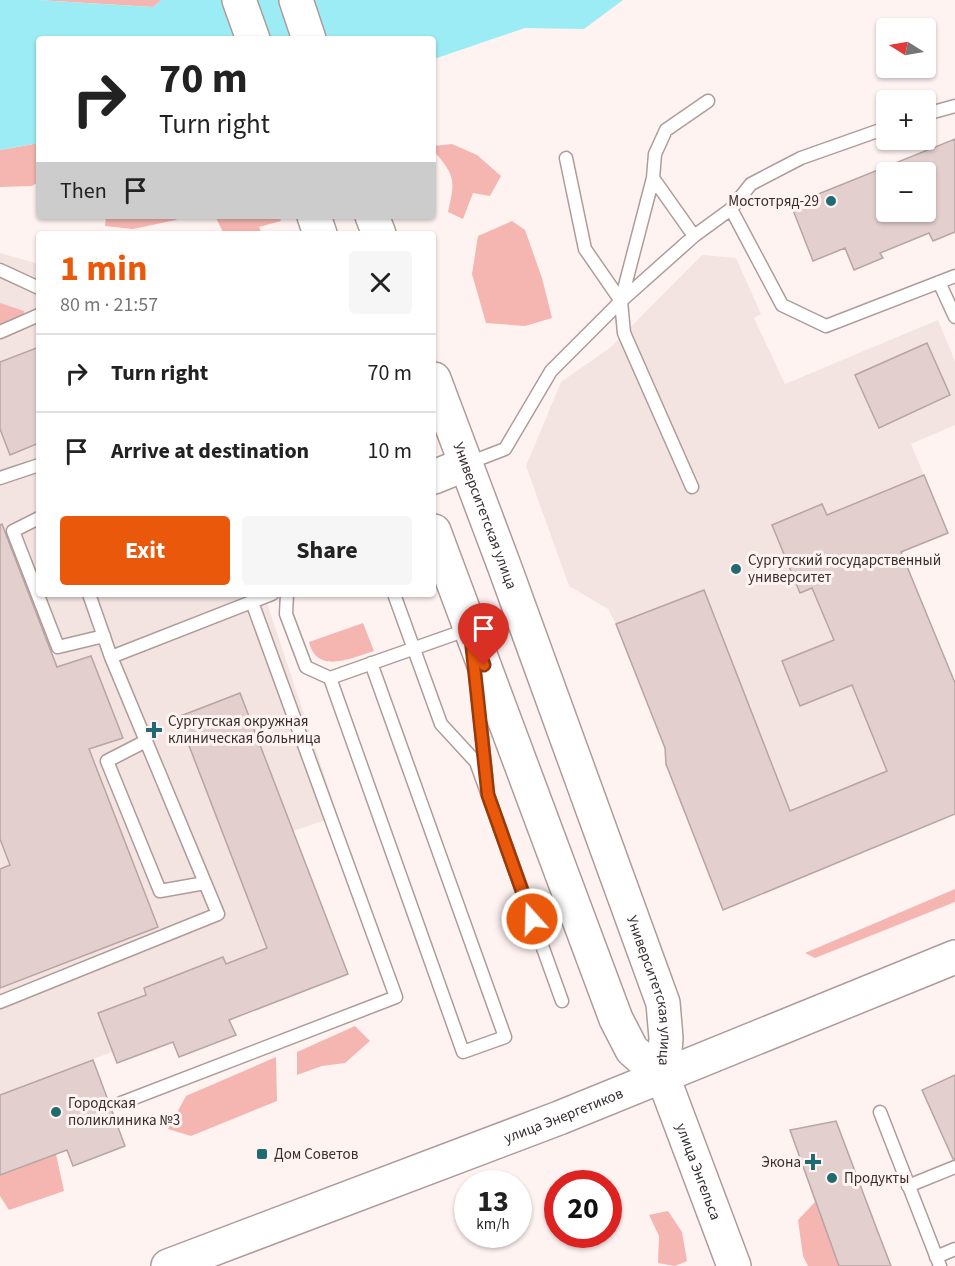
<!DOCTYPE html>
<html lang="en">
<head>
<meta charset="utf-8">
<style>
  body { margin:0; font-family:"Source Sans 3",sans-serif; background:#f6f6f6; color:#222; height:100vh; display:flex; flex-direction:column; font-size:22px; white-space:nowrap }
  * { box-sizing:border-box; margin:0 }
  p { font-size:20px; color:#767676 }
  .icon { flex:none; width:33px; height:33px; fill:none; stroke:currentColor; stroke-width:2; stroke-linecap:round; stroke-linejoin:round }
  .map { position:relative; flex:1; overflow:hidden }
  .side { position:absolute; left:36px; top:231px; width:400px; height:366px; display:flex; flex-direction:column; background:#fff; border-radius:6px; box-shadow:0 2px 4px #0004 }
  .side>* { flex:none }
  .hud { position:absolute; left:36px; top:36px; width:400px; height:183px; border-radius:6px; box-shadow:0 2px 4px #0004; background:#fff; color:#222; overflow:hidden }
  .needle { width:39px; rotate:281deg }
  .fabs { position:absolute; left:876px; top:18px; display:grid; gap:12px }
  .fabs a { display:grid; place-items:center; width:60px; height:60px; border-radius:6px; background:#fff; box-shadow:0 2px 4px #0004; font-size:30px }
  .speed { position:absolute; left:454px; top:1170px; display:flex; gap:12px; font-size:30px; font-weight:700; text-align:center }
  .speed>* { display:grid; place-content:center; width:78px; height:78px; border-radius:50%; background:#fff; box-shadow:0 2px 4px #0004; line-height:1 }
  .speed small { font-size:15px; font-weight:400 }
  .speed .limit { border:9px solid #d22; background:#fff; color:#111 }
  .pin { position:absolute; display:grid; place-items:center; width:51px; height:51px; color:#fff; margin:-62px -26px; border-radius:50% 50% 50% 0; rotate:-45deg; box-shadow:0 0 6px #0007 }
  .pin .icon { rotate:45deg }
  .me { position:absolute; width:66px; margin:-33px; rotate:340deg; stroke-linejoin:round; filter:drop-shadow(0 0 4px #0008) }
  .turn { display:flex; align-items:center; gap:21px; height:126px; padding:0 24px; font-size:27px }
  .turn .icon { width:78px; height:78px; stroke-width:2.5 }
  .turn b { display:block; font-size:42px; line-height:51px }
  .then { display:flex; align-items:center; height:57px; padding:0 24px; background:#0003; gap:12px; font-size:22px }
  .round { display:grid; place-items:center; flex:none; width:63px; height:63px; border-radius:6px; background:#f6f6f6 }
  .summary { display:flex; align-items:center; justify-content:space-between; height:102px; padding:0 24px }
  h1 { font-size:36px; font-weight:700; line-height:45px; color:#ea580c }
  .action { display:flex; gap:12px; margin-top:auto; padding:12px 24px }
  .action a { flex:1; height:69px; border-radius:6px; background:#ea580c; color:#fff; font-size:24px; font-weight:700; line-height:69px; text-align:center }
  .action a+a { background:#f6f6f6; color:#222 }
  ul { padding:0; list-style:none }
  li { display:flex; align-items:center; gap:18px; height:78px; padding:0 24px; border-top:2px solid #e0e0e0 }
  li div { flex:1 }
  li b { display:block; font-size:22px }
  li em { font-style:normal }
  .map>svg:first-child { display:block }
  .built { fill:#f3e3e1 }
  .green { fill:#f5b5b0 }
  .water { fill:#9becf4 }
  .building { fill:#e3d0ce; stroke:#b7a4a3; stroke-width:1.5; fill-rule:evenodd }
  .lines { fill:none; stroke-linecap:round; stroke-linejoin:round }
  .lane-casing { stroke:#ae9c9a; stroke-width:15 }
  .secondary-casing { stroke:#ae9c9a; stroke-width:36 }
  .lane { stroke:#fff; stroke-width:12 }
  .secondary { stroke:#fff; stroke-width:33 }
  .route-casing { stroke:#983908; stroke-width:15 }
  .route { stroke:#ea580c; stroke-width:10 }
  .poi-dot { fill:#206b72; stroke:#fff3f2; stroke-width:2 }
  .labels { text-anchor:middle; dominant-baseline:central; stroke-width:6; stroke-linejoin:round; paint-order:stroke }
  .poi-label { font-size:15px; fill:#362f2e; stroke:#fff3f2; text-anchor:start }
  .street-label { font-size:15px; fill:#362f2e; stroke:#fff3f2 }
</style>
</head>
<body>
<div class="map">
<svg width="955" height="1266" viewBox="0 0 955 1266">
  <rect width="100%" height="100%" fill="#fff3f2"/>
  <path class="built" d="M0,253L39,264V594H264L338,816L293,831L348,974L117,1063L112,1052L0,1095Z
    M702,255L736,258L761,314L754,318L785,384L938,320L955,361V425L911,444L948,533L902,552L955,683V814L723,910L666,764L665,748L616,624L608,609L569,586L526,466L561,382L611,347Z"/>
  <path class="green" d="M37,0H162L153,7Z
    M39,143V182L32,186L0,187V150Z
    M452,144L477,155L501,176L490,196L473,193L463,219L448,212C455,180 456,177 434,151V146Z
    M106,216H179L176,220L133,229L105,226Z
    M215,216H279L281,221L259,227L262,234H224Z
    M512,221L525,230L542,278L552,318L525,326L486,323L472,274L478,236Z
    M0,303L24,311L23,320L0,330Z
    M363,623L374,651C351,658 317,675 309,642Z
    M955,889V902L815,958L805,953Z
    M355,1026L370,1041L345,1063L322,1066L297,1075V1052Z
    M276,1057L277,1101L191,1136L168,1129L186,1096Z
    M790,1130L839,1266H808L803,1256L798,1220L815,1202Z
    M56,1154L64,1191L9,1210L0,1196V1175Z
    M668,1211L682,1232L687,1261L675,1266L658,1263L659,1236L649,1215Z"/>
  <path class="water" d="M0,0H37L153,7L162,0H623L584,29L525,28L434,59V39H39V143L0,150Z"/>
  <path class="building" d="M955,139V232L933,241L929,233L880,253L883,258L854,270L845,248L813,261L791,205ZM886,172H926V212H886Z
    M927,343L950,395L879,428L855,375Z
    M39,347V443L10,455L0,429V362Z
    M924,475L948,533L901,552L955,683V814L723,910L666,764L665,748L616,624L704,590L790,811L887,771L852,685L800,706L782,661L834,640L812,588L800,593L772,525L822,504L827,515Z
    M2,524L57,667L91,656L123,738L89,749L158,927L0,988V869L10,865L0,839V525Z
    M240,693L348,974L229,1020L236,1035L179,1057L173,1042L117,1063L98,1013L146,995L144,988L223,957L226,964L267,948L178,717Z
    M93,1060L125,1146L73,1166L67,1150L0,1175V1095Z
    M955,1075V1159H953L922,1090Z
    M836,1121L876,1227L891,1266H839L790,1130Z"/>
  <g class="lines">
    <defs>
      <path id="lane" d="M926,114L955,106
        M566,158L585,249L621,301
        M653,178L694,236
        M731,209L782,305L826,326L955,276
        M0,270L39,288
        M939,282L955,317
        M0,332L39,315
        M466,464L505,449L551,371L621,301L694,236L731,209L751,184L801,158L886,128
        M0,478L39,465
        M692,487L624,333L621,301L653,178L655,154L666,130L708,101
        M39,518L13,531L58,647L104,636
        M287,594L286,614L306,667L330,678L469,629
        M394,594L441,724L476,762L562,1001
        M111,657L272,594
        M330,678L463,1052L505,1037L371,663
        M476,680L486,776
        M146,741L107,761L160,891L205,883
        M0,1002L218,914L111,657L89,594
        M121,1103L396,997L252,602
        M880,1112L940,1266
        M908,1186L955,1167
        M936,1257L955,1249"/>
      <g id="secondary">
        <path d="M239,0L253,39"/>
        <path d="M296,0L309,39"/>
        <path d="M314,216L320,234"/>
        <path d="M372,216L379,234"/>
        <path id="s1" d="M434,379L505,568L663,1003L666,1038L663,1077L734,1266"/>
        <path d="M434,477L466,464"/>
        <path d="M434,531L616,1019L632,1050L663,1077"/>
        <path id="s2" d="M168,1266L559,1118L955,957"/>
      </g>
    </defs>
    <use href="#lane" class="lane-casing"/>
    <use href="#secondary" class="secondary-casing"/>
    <use href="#lane" class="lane"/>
    <use href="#secondary" class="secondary"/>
  </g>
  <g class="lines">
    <defs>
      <path id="route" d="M484,665L470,628L488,795L532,919"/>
    </defs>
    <use href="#route" class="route-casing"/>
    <use href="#route" class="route"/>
  </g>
  <g class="poi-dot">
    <circle cx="831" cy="201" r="6"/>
    <circle cx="736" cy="569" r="6"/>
    <path d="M151 721h6v6h6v6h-6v6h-6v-6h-6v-6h6z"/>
    <circle cx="56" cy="1112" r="6"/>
    <rect x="256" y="1148" width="12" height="12" rx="3"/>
    <path d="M810 1153h6v6h6v6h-6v6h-6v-6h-6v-6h6z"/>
    <circle cx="832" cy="1178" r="6"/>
  </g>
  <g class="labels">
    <g class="poi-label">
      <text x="819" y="201" text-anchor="end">Мостотряд-29</text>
      <text x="748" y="560">Сургутский государственный<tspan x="748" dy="17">университет</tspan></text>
      <text x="168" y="721">Сургутская окружная<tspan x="168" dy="17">клиническая больница</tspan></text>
      <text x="68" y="1103">Городская<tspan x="68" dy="17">поликлиника №3</tspan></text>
      <text x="274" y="1154">Дом Советов</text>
      <text x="801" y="1162" text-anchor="end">Экона</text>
      <text x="844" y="1178">Продукты</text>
    </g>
    <g class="street-label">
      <text stroke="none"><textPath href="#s1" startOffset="146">Университетская улица</textPath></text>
      <text stroke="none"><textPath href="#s1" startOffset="650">Университетская улица</textPath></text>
      <text stroke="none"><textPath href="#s2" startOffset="423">улица Энергетиков</textPath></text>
      <text stroke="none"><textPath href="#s1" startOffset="840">улица Энгельса</textPath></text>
    </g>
  </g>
</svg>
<div class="fabs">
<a><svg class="needle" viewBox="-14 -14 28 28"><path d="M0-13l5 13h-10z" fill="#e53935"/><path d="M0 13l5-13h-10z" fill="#767676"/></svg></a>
<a>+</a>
<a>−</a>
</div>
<div class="speed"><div>13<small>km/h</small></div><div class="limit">20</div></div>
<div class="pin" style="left:484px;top:665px;background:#d93025"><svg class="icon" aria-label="arrive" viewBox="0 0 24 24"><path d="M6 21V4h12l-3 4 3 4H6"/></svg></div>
<svg class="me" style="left:532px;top:919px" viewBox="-20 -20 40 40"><circle r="17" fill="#ea580c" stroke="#fff" stroke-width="3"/><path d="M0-11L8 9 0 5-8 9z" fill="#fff"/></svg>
<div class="hud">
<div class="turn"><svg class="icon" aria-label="right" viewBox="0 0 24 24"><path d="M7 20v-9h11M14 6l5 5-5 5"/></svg><div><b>70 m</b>Turn right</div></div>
<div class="then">Then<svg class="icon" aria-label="arrive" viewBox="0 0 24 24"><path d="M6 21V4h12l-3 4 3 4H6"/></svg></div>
</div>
<section class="side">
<div class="summary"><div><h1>1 min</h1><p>80 m · 21:57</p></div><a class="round"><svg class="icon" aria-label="close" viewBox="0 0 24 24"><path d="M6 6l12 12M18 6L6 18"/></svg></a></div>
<ul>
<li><svg class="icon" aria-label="right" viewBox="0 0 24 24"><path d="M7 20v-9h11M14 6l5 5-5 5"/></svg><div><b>Turn right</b></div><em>70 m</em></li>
<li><svg class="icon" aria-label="arrive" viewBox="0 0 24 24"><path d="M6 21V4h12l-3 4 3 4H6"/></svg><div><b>Arrive at destination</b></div><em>10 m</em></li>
</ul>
<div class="action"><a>Exit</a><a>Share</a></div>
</section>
</div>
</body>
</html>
